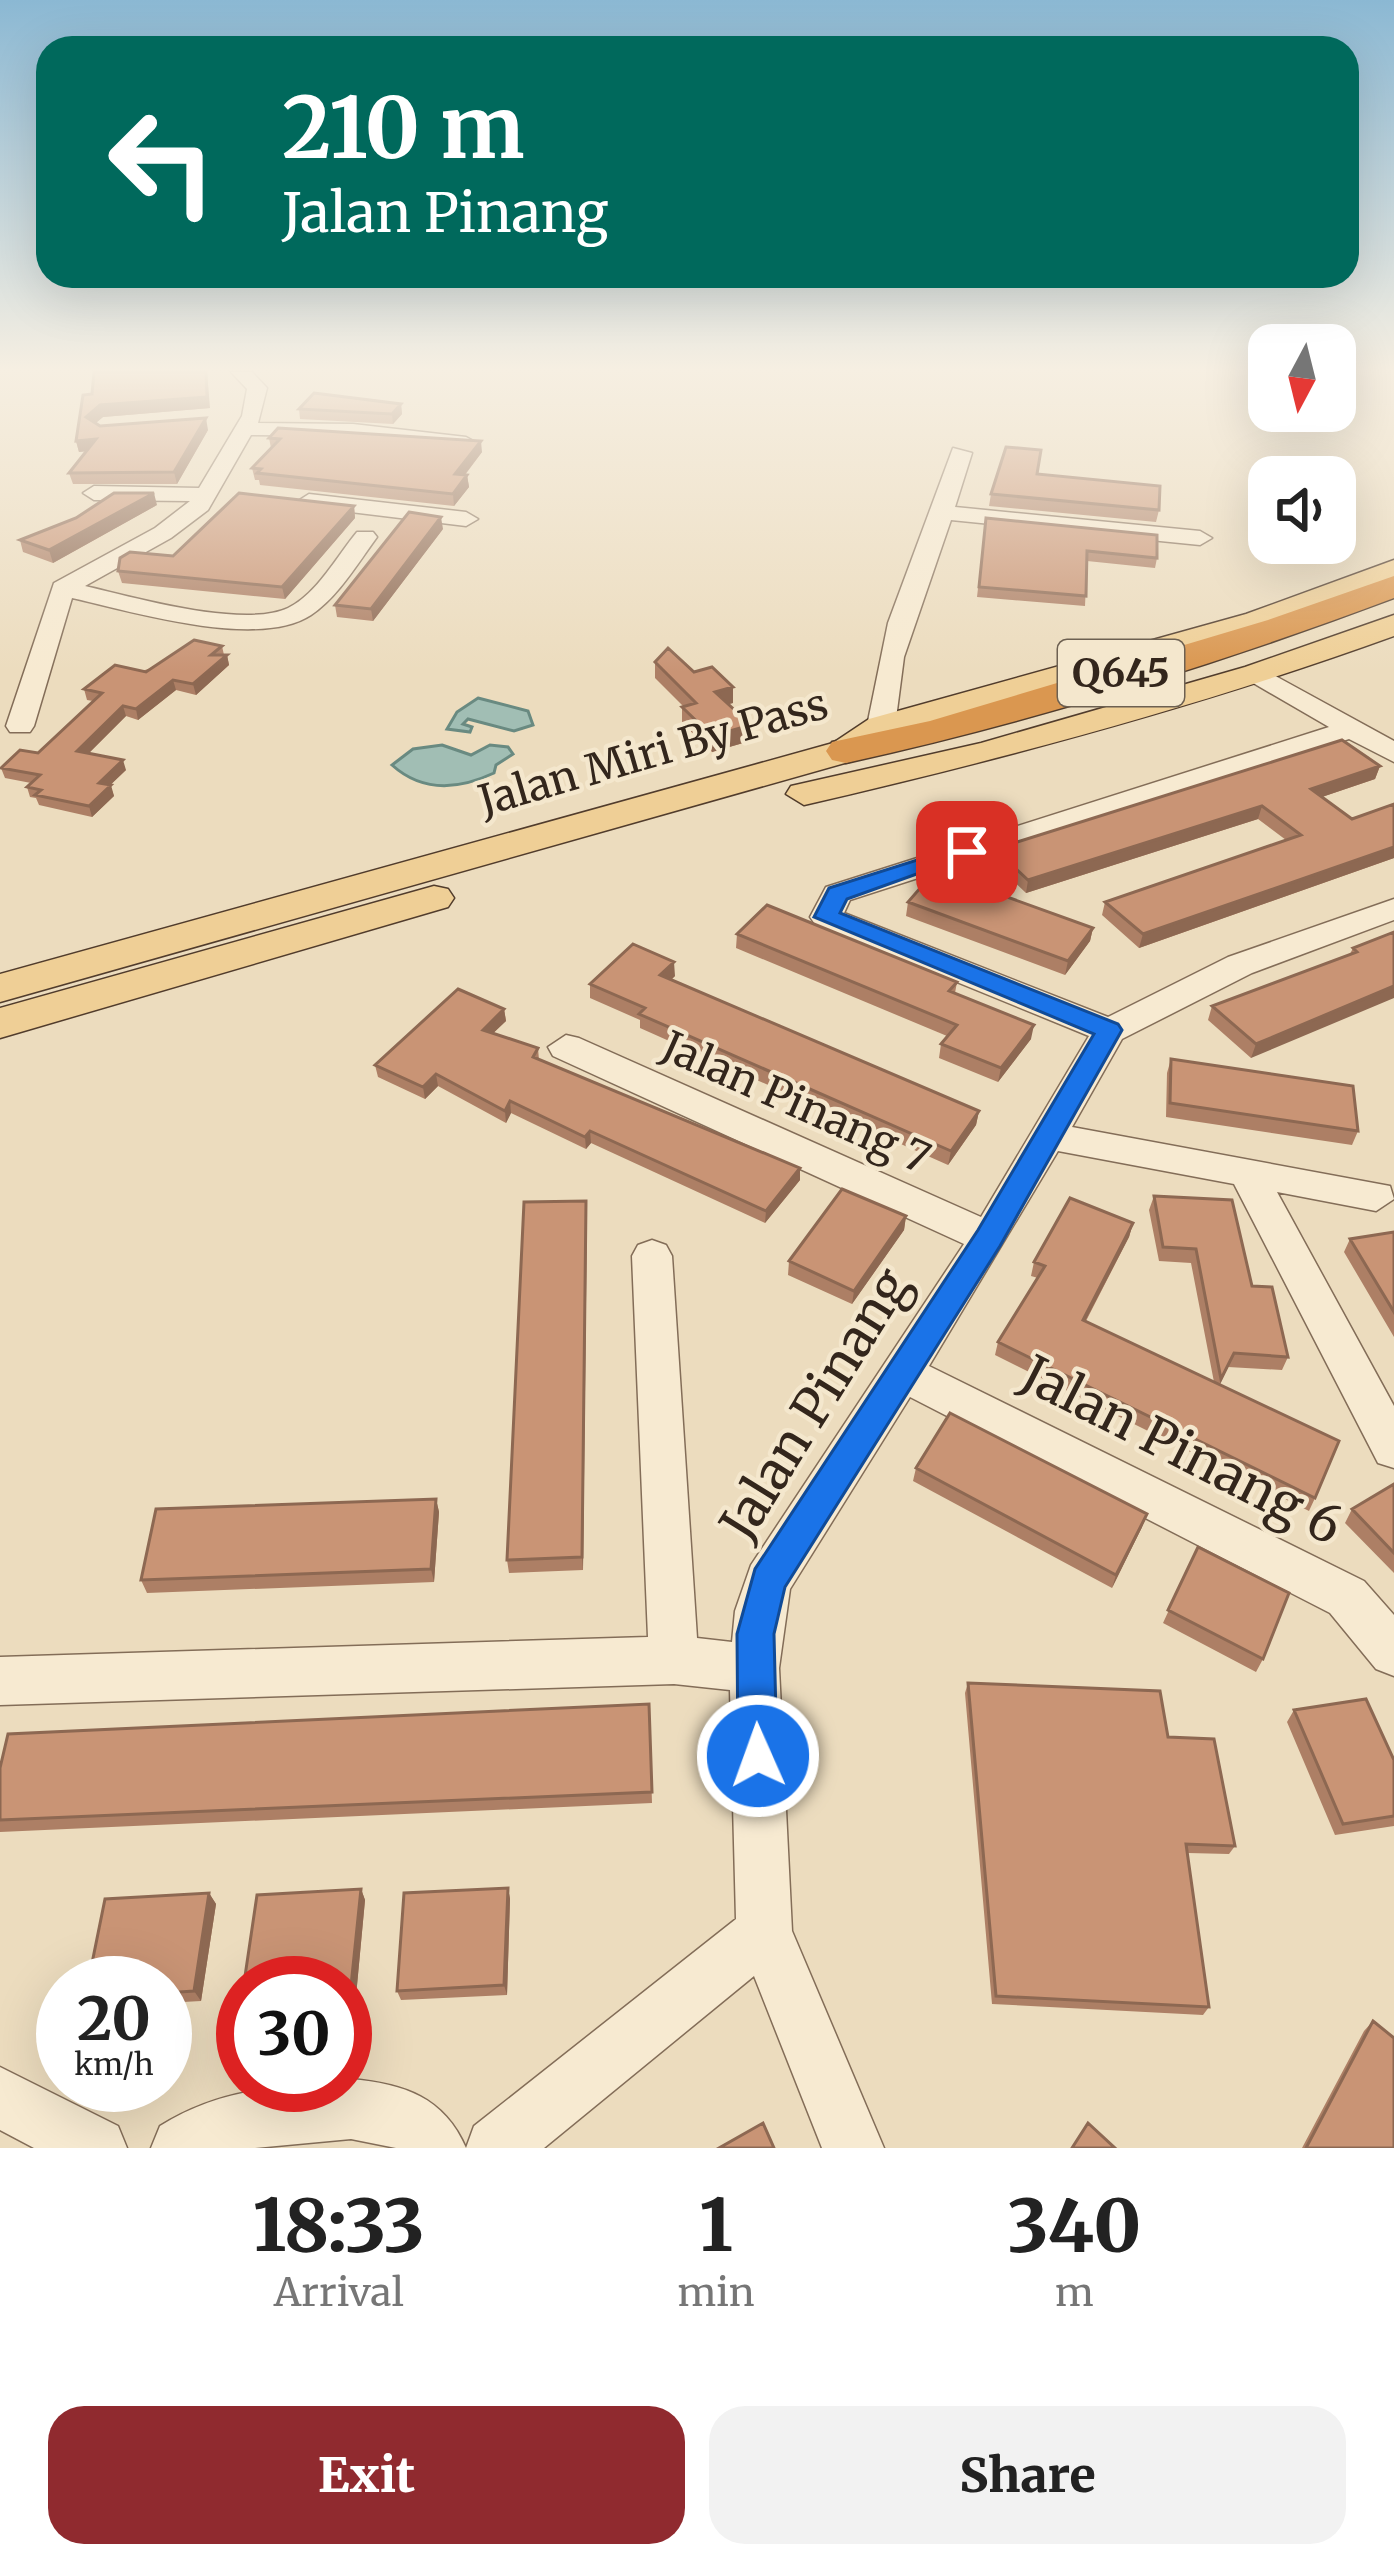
<!DOCTYPE html>
<html lang="en">
<head>
<meta charset="utf-8">
<style>
  body { margin:0; font-family:Merriweather,serif; background:#f2f2f2; color:#222; height:100vh; display:flex; flex-direction:column; font-size:45px; white-space:nowrap }
  * { box-sizing:border-box; margin:0 }
  p { font-size:39px; color:#767676 }
  .icon { flex:none; width:66px; height:66px; fill:none; stroke:currentColor; stroke-width:2; stroke-linecap:round; stroke-linejoin:round }
  .map { position:relative; height:2148px; overflow:hidden }
  .sheet { display:flex; flex-direction:column; background:#fff; flex:1 }
  .sheet>* { flex:none }
  .guide { position:absolute; left:36px; top:36px; width:1323px; height:252px; border-radius:36px; box-shadow:0 12px 48px #0002; background:#00695c; color:#fff; overflow:hidden }
  .needle { width:78px; rotate:187deg }
  .buttons { position:absolute; left:1248px; top:324px; display:grid; gap:24px }
  .buttons a { display:grid; place-items:center; width:108px; height:108px; border-radius:24px; background:#fff; box-shadow:0 12px 48px #0002; font-size:60px }
  .speed { position:absolute; left:36px; top:1956px; display:flex; gap:24px; font-size:60px; font-weight:700; text-align:center }
  .speed>* { display:grid; place-content:center; width:156px; height:156px; border-radius:50%; background:#fff; box-shadow:0 12px 48px #0002; line-height:1 }
  .speed small { font-size:30px; font-weight:400 }
  .speed .limit { border:18px solid #d22; background:#fff; color:#111 }
  .pin { position:absolute; display:grid; place-items:center; width:102px; height:102px; color:#fff; margin:-51px; border-radius:24px; box-shadow:0 6px 18px #0006 }
  .me { position:absolute; width:132px; margin:-66px; rotate:358deg; stroke-linejoin:round; filter:drop-shadow(0 0 9px #0008) }
  .turn { display:flex; align-items:center; gap:42px; height:252px; padding:0 48px; font-size:54px }
  .turn .icon { width:156px; height:156px; stroke-width:2.5 }
  .turn b { display:block; font-size:84px; line-height:102px }
  .eta { display:flex; justify-content:space-evenly; align-items:center; height:204px; text-align:center }
  .eta b { font-size:72px; font-weight:800; line-height:84px }
  .cta { display:flex; gap:24px; margin-top:auto; padding:24px 48px }
  .cta a { flex:1; height:138px; border-radius:36px; background:#902a2f; color:#fff; font-size:48px; font-weight:800; line-height:138px; text-align:center }
  .cta a+a { background:#f2f2f2; color:#222 }
  .map>svg:first-child { display:block }
  .water { fill:#a1beb4; stroke:#698a81; stroke-width:3 }
  .lines { fill:none; stroke-linecap:round; stroke-linejoin:round }
  .minor-casing { stroke:#836d58; stroke-width:3 }
  .major-casing { stroke:#513c2c; stroke-width:3 }
  .highway-casing { stroke:#513c2c; stroke-width:3 }
  .minor { fill:#f7ead1; fill-rule:evenodd }
  .major { fill:#efcf96; fill-rule:evenodd }
  .highway { fill:#da9750; fill-rule:evenodd }
  .wall { fill:#ad7f65 }
  .shaded-wall { fill:#8d6852 }
  .building { fill:#c99475; stroke:#8d6852; stroke-width:3 }
  .route { fill:#1a73e8; stroke:#114b97; stroke-width:3 }
  .labels { text-anchor:middle; dominant-baseline:central; stroke-width:9; stroke-linejoin:round; paint-order:stroke }
  .shield { fill:#f4e7cd; stroke:#6d6051; stroke-width:3 }
  .shield-label { font-size:39px; font-weight:bold; fill:#33261c }
  .street-label { font-size:42px; fill:#33261c; stroke:#f4e7cd }
  .near-street-label { font-size:51px; fill:#33261c; stroke:#f4e7cd }
</style>
</head>
<body>
<div class="map">
<svg width="1394" height="2148" viewBox="0 0 1394 2148">
  <rect width="100%" height="100%" fill="#ecdcbe"/>
  <path class="water" d="M478,698L528,711L533,725L514,731L468,719L463,724L472,727L470,732L447,729L457,712Z
    M442,745L471,755L490,745L508,747L513,754L496,765L494,773C460,789 423,793 392,765L413,749Z"/>
  <g class="lines">
    <defs>
      <path id="minor" d="M231,372H252L267,388L258,423L353,424L466,437L477,443L466,449L353,436L251,435L208,510L171,538L85,586C133,597 243,629 288,608C317,594 337,556 357,532H373L377,537C358,563 338,597 311,615C258,650 130,611 72,598L34,726L30,732H10L6,726L54,583L155,528L190,501L94,500L83,493L94,486L199,488L242,416L247,389Z
        M953,448L972,453L955,507L1200,531L1212,538L1200,545L951,520L904,657L895,726L891,732H871L867,726L888,623Z
        M309,494L466,512L478,519L466,526L301,506L298,501Z
        M1257,666L1394,741V762L1349,739L850,900L844,913L1108,1017L1228,957L1394,899V920L1252,973L1122,1039L1072,1127L1390,1186L1394,1199L1376,1211L1277,1192L1394,1406V1468L1378,1463L1234,1184L1058,1151L929,1366L1364,1581L1394,1615V1676L1376,1669L1330,1613L910,1397L790,1589L779,1668L792,1931L884,2148H822L754,1976L544,2148H396L351,2139L255,2148H151L160,2126C219,2089 278,2085 345,2085V2079H351C404,2084 444,2097 466,2148L474,2126L736,1919L730,1690L674,1684L0,1705V1657L648,1637L632,1256L638,1245L652,1240L666,1245L672,1256L697,1638L732,1642L735,1611L751,1565L964,1244L553,1056L548,1047L566,1035L579,1038L981,1217L1089,1036L815,924L810,917L826,887L1329,727L1248,680V668Z
        M0,2067L118,2126L127,2148H34L0,2130Z"/>
      <path id="major" d="M1394,560V580L1268,628L893,733L859,759L0,1002V974L833,743L869,719L1246,614Z
        M1394,615V636C1201,706 1004,759 804,805L786,794L791,786L981,743L1245,667Z
        M434,886L448,889L454,898L448,907L0,1038V1008Z"/>
      <path id="highway" d="M1394,576V598C1216,665 1031,722 846,763L832,760L826,751L832,742L930,721L1268,620Z"/>
    </defs>
    <use href="#minor" class="minor-casing"/>
    <use href="#major" class="major-casing"/>
    <use href="#highway" class="highway-casing"/>
    <use href="#minor" class="minor"/>
    <use href="#major" class="major"/>
    <use href="#highway" class="highway"/>
  </g>
  <path class="wall" d="M83,395L210,408L103,417L95,423L100,426L208,430L177,484H73L69,473L86,451L79,452L76,441Z
    M401,404L402,414L393,424L300,419L299,409Z
    M269,438L482,452L465,475H467L469,487L454,506L260,485L259,480H255L252,468L271,448Z
    M1037,474L1159,510L1156,522L989,506L991,494Z
    M157,505L53,563L23,552L20,540Z
    M354,506L355,518L285,599L122,583L118,571Z
    M986,518L1157,558L1155,568L1087,561L1085,606L977,597Z
    M443,529L373,621L337,617L335,605Z
    M222,646L224,655H227L229,665L196,695L176,690L138,720L126,716L89,753L126,770L110,785L114,796L92,817L39,805L36,798L30,797L27,787L31,783L5,778L1,768L38,753L93,701L87,700L84,689Z
    M655,662L694,672L733,687V703L728,704L750,741L712,752L682,723V707H684L655,678Z
    M1380,766L1375,779L1322,797L1352,819L1394,804V858L1139,948L1102,915L1105,902L1286,840L1258,819L1026,893L993,862L995,849Z
    M908,902L1093,928L1090,941L1065,975L906,916Z
    M1394,932L1251,1058L1208,1020L1212,1006L1350,954L1353,948Z
    M737,934L957,982L955,993L1031,1039L998,1082L939,1058L941,1044L947,1036L736,948Z
    M675,976L671,980L979,1111L976,1125L948,1165L640,1028V1020L590,998V984Z
    M504,1009L506,1021L493,1033L538,1048L539,1060L800,1168V1180L765,1223L591,1143L586,1149L511,1113L506,1123L438,1086L425,1099L378,1077L375,1065Z
    M1171,1059L1358,1131L1352,1145L1166,1117L1167,1073Z
    M1154,1196L1252,1286L1288,1357L1282,1370L1228,1367L1220,1384L1315,1498L1309,1511L995,1355L998,1342L1038,1278L1031,1276L1034,1262L1133,1223L1129,1237L1086,1321L1214,1382L1191,1263L1159,1261L1149,1210Z
    M586,1201L583,1570L509,1573L507,1560Z
    M906,1216L904,1230L852,1304L788,1275L789,1261Z
    M1394,1232V1337L1344,1252L1350,1239Z
    M916,1468L1142,1527L1112,1588L913,1481Z
    M1394,1484V1573L1345,1523L1352,1509Z
    M436,1499L439,1512L434,1582L147,1593L141,1580Z
    M1198,1547L1263,1659L1256,1672L1163,1623Z
    M968,1683L1168,1737L1235,1846L1229,1854L1188,1853L1209,2007L1203,2015L992,2004L965,1693Z
    M649,1704L652,1803L0,1832V1768Z
    M1294,1710L1394,1760V1826L1335,1835L1287,1722Z
    M508,1888L510,1899L507,1995L401,2000L397,1991Z
    M361,1889L365,1900L356,1996H345V1983Z
    M209,1893L216,1904L201,2001L165,2003V1983Z
    M1373,2021L1394,2148H1302L1364,2031Z"/>
  <path class="shaded-wall" d="M207,372L210,408L103,417L89,429L86,417L100,405Z
    M401,404L402,414L393,424L392,414Z
    M206,418L208,430L177,484L174,472Z
    M96,439L99,450L79,452L76,441Z
    M481,441L482,452L456,486L455,474Z
    M467,475L469,487L454,506L453,494Z
    M154,493L157,505L53,563L49,550Z
    M354,506L355,518L285,599L282,587Z
    M441,517L443,529L373,621L371,609Z
    M227,655L229,665L196,695L193,684Z
    M173,680L176,690L138,720L136,709Z
    M733,687V703L715,708V692Z
    M123,706L126,716L81,761L77,751Z
    M751,725L750,741L712,752V736Z
    M123,760L126,770L102,793L99,783Z
    M1380,766L1375,779L1307,802L1311,789Z
    M111,785L114,796L92,817L89,806Z
    M1262,806L1258,819L1026,893L1028,880Z
    M1394,847V858L1139,948L1143,934Z
    M1093,928L1090,941L1065,975L1068,961Z
    M674,962L675,976L661,989L660,975Z
    M1394,986V998L1251,1058L1256,1044Z
    M504,1009L506,1021L484,1042L483,1030Z
    M1034,1025L1031,1039L998,1082L1001,1068Z
    M436,1074L438,1086L425,1099L423,1087Z
    M510,1101L511,1113L506,1123L505,1111Z
    M979,1111L976,1125L948,1165L951,1151Z
    M590,1131L591,1143L586,1149L585,1137Z
    M800,1168V1180L765,1223L766,1211Z
    M586,1201L587,1215L583,1570L582,1557Z
    M906,1216L904,1230L852,1304L854,1291Z
    M1133,1223L1129,1237L1079,1333L1083,1320Z
    M436,1499L439,1512L434,1582L431,1569Z
    M1147,1514L1142,1527L1112,1588L1116,1575Z
    M508,1888L510,1899L507,1995L504,1985Z
    M361,1889L365,1900L356,1996L351,1986Z
    M209,1893L216,1904L201,2001L194,1991Z"/>
  <path class="building" d="M94,372H206L207,397L100,405L86,417L100,426L206,418L174,472L69,473L96,439L76,441L83,395L92,394Z
    M314,393L401,404L392,414L299,409Z
    M278,428L481,441L455,474L467,475L453,494L257,473L261,469L252,468L280,439L269,438Z
    M1006,447L1041,450L1037,474L1160,486L1159,510L991,494Z
    M114,493H154L49,550L20,540L76,518Z
    M239,493L354,506L282,587L118,571L120,558L130,552L173,556Z
    M409,512L441,517L371,609L335,605Z
    M986,518L1157,535V558L1087,551L1086,596L979,587Z
    M194,640L222,646L211,655H227L193,684L173,680L136,709L123,706L77,751L123,760L99,783L111,785L89,806L35,795L41,790L27,787L40,775L1,768L20,750L38,753L102,693L84,689L115,665L146,672Z
    M668,648L694,672L712,667L733,687L715,692L751,725L712,736L682,707L696,703L655,662Z
    M1342,740L1380,766L1311,789L1352,819L1394,804V847L1143,934L1105,902L1301,835L1262,806L1028,880L995,849Z
    M935,871L1093,928L1068,961L908,902Z
    M767,905L957,982L949,991L1034,1025L1001,1068L941,1044L957,1025L737,934Z
    M1394,932V986L1256,1044L1212,1006L1357,952L1353,948Z
    M633,944L674,962L660,975L979,1111L951,1151L639,1014L645,1008L590,984Z
    M458,989L504,1009L483,1030L538,1048L533,1057L800,1168L766,1211L590,1131L585,1137L510,1101L505,1111L436,1074L423,1087L375,1065Z
    M1171,1059L1353,1086L1358,1131L1170,1103Z
    M842,1189L906,1216L854,1291L789,1261Z
    M1154,1196L1232,1200L1252,1286L1272,1287L1288,1357L1234,1353L1221,1379L1196,1249L1163,1247Z
    M1070,1198L1133,1223L1083,1320L1339,1441L1315,1498L998,1342L1045,1266L1034,1262Z
    M586,1201L582,1557L507,1560L524,1202Z
    M1394,1232V1312L1350,1239Z
    M950,1413L1147,1514L1116,1575L916,1468Z
    M1394,1484V1553L1352,1509Z
    M436,1499L431,1569L141,1580L156,1509Z
    M1198,1547L1289,1593L1263,1659L1168,1610Z
    M968,1683L1160,1691L1168,1737L1214,1739L1235,1846L1186,1844L1209,2007L996,1996Z
    M1366,1699L1394,1760V1816L1343,1824L1294,1710Z
    M649,1704L652,1792L0,1820V1768L8,1734Z
    M508,1888L504,1985L397,1991L404,1893Z
    M361,1889L351,1986H345V1983H244L257,1895Z
    M209,1893L194,1991L165,1993V1983H88L105,1899Z
    M1373,2021L1394,2038V2148H1306Z
    M763,2123L774,2148H719Z
    M1088,2123L1115,2148H1072Z"/>
  <linearGradient id="sky" x2="0" y2="1"><stop stop-color="#8bb8d3"/><stop offset="0.55" stop-color="#f6efe2"/><stop offset="1" stop-color="#f6efe2" stop-opacity="0"/></linearGradient>
  <rect width="1394" height="672" fill="url(#sky)"/>
  <path class="route" d="M958,847L978,852L847,899L840,913L1118,1024L1122,1030L1000,1246L785,1587L774,1634L777,1756L771,1770L758,1776L744,1770L738,1756L737,1634L755,1569L978,1230L1094,1034L814,917L829,888Z"/>
  <g class="labels">
    <rect class="shield" x="1058" y="640" width="126" height="66" rx="9"/>
    <g class="shield-label">
      <text x="1121" y="673">Q645</text>
    </g>
    <g class="street-label">
      <text transform="translate(653 752) rotate(-16)">Jalan Miri By Pass</text>
      <text transform="translate(796 1102) rotate(24)">Jalan Pinang 7</text>
    </g>
    <g class="near-street-label">
      <text transform="translate(815 1404) rotate(-58)">Jalan Pinang</text>
      <text transform="translate(1182 1450) rotate(27)">Jalan Pinang 6</text>
    </g>
  </g>
</svg>
<div class="buttons">
<a><svg class="needle" viewBox="-14 -14 28 28"><path d="M0-13l5 13h-10z" fill="#e53935"/><path d="M0 13l5-13h-10z" fill="#767676"/></svg></a>
<a><svg class="icon" aria-label="sound" viewBox="0 0 24 24"><path d="M4 9h4l5-4v14l-5-4H4zM17 9q2 3 0 6"/></svg></a>
</div>
<div class="speed"><div>20<small>km/h</small></div><div class="limit">30</div></div>
<div class="pin" style="left:967px;top:852px;background:#d93025"><svg class="icon" aria-label="arrive" viewBox="0 0 24 24"><path d="M6 21V4h12l-3 4 3 4H6"/></svg></div>
<svg class="me" style="left:758px;top:1756px" viewBox="-20 -20 40 40"><circle r="17" fill="#1a73e8" stroke="#fff" stroke-width="3"/><path d="M0-11L8 9 0 5-8 9z" fill="#fff"/></svg>
<div class="guide">
<div class="turn"><svg class="icon" aria-label="left" viewBox="0 0 24 24"><path d="M17 20v-9H6M10 6l-5 5 5 5"/></svg><div><b>210 m</b>Jalan Pinang</div></div>
</div>
</div>
<section class="sheet">
<div class="eta">
<div><b>18:33</b><p>Arrival</p></div>
<div><b>1</b><p>min</p></div>
<div><b>340</b><p>m</p></div>
</div>
<div class="cta"><a>Exit</a><a>Share</a></div>
</section>
</body>
</html>
